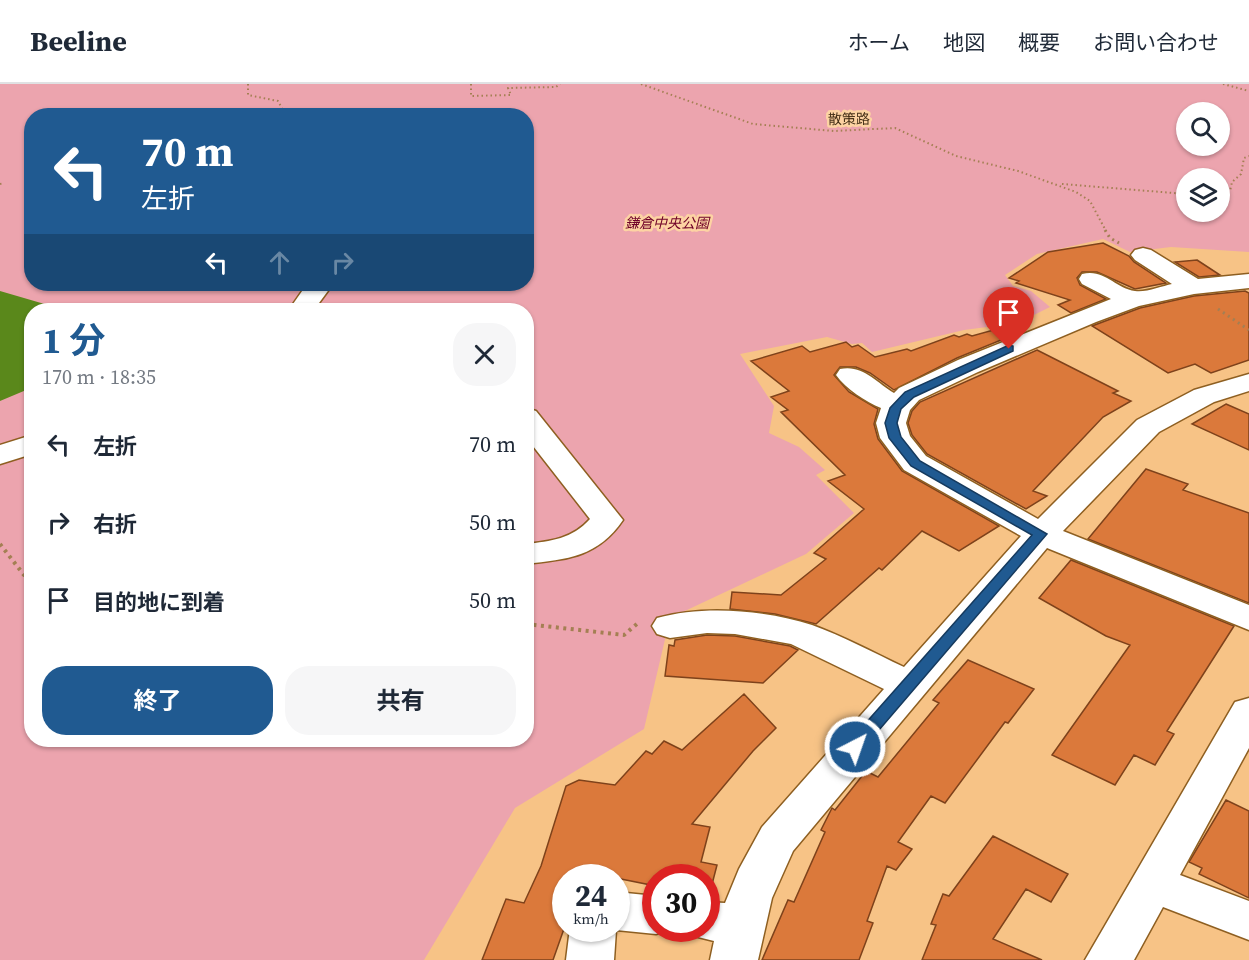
<!DOCTYPE html>
<html lang="ja">
<head>
<meta charset="utf-8">
<style>
  body { margin:0; font-family:"Source Serif 4","Noto Sans JP",serif; background:#f6f6f7; color:#1f2937; height:100vh; display:flex; flex-direction:column; font-size:22px; white-space:nowrap }
  * { box-sizing:border-box; margin:0 }
  p { font-size:20px; color:#747a83 }
  .icon { flex:none; width:33px; height:33px; fill:none; stroke:currentColor; stroke-width:2; stroke-linecap:round; stroke-linejoin:round }
  .map { position:relative; flex:1; overflow:hidden }
  .side { position:absolute; left:24px; top:219px; width:510px; height:444px; display:flex; flex-direction:column; background:#fff; border-radius:24px; box-shadow:0 2px 4px #0004 }
  .side>* { flex:none }
  .top-card { position:absolute; left:24px; top:24px; width:510px; height:183px; border-radius:24px; box-shadow:0 2px 4px #0004; background:#205a91; color:#fff; overflow:hidden }
  .tools { position:absolute; left:1176px; top:18px; display:grid; gap:12px }
  .tools a { display:grid; place-items:center; width:54px; height:54px; border-radius:50%; background:#fff; box-shadow:0 2px 4px #0004; font-size:30px }
  .speed { position:absolute; left:552px; top:780px; display:flex; gap:12px; font-size:30px; font-weight:700; text-align:center }
  .speed>* { display:grid; place-content:center; width:78px; height:78px; border-radius:50%; background:#fff; box-shadow:0 2px 4px #0004; line-height:1 }
  .speed small { font-size:15px; font-weight:400 }
  .speed .limit { border:9px solid #d22; background:#fff; color:#111 }
  .pin { position:absolute; display:grid; place-items:center; width:51px; height:51px; color:#fff; margin:-62px -26px; border-radius:50% 50% 50% 0; rotate:-45deg; box-shadow:0 0 6px #0007 }
  .pin .icon { rotate:45deg }
  .me { position:absolute; width:66px; margin:-33px; rotate:41deg; stroke-linejoin:round; filter:drop-shadow(0 0 4px #0008) }
  .turn { display:flex; align-items:center; gap:21px; height:126px; padding:0 18px; font-size:27px }
  .turn .icon { width:78px; height:78px; stroke-width:2.5 }
  .turn b { display:block; font-size:42px; line-height:51px }
  .lanes { display:flex; align-items:center; height:57px; padding:0 18px; background:#0003; justify-content:center; gap:30px; direction:ltr }
  .lanes .off { opacity:.35 }
  .round { display:grid; place-items:center; flex:none; width:63px; height:63px; border-radius:24px; background:#f6f6f7 }
  .overview { display:flex; align-items:center; justify-content:space-between; height:102px; padding:0 18px }
  h1 { font-size:36px; font-weight:700; line-height:45px; color:#205a91 }
  .button { display:flex; gap:12px; margin-top:auto; padding:12px 18px }
  .button a { flex:1; height:69px; border-radius:24px; background:#205a91; color:#fff; font-size:24px; font-weight:700; line-height:69px; text-align:center }
  .button a+a { background:#f6f6f7; color:#1f2937 }
  ul { padding:0; list-style:none }
  li { display:flex; align-items:center; gap:18px; height:78px; padding:0 18px }
  li div { flex:1 }
  li b { display:block; font-size:22px }
  li em { font-style:normal }
  header { display:flex; align-items:center; gap:36px; box-sizing:border-box; height:84px; padding:0 30px; background:#fff; border-bottom:2px solid #e0e1e3 }
  header strong { font-size:28px }
  nav { display:flex; gap:33px; margin-inline-start:auto; font-size:21px }
  .map>svg:first-child { display:block }
  .green { fill:#eca4ae; fill-rule:evenodd }
  .water { fill:#5a881b }
  .building { fill:#db793b; stroke:#7e421b; stroke-width:1.5 }
  .lines { fill:none; stroke-linecap:round; stroke-linejoin:round }
  .minor-casing { stroke:#8e5f21; stroke-width:3 }
  .path-far2 { stroke:#a47f53; stroke-width:2; stroke-dasharray:1.5 3; stroke-linecap:butt }
  .path-far1 { stroke:#a47f53; stroke-width:3; stroke-dasharray:2 4; stroke-linecap:butt }
  .path { stroke:#a47f53; stroke-width:4; stroke-dasharray:3 4.5; stroke-linecap:butt }
  .minor { fill:#fff; fill-rule:evenodd }
  .route { fill:#205a91; stroke:#153a5e; stroke-width:1.5 }
  .labels { text-anchor:middle; dominant-baseline:central; stroke-width:5; stroke-linejoin:round; paint-order:stroke }
  .far-street-label { font-size:14px; fill:#463118; stroke:#fdd3a3 }
  .far-park-label { font-size:14px; font-style:italic; fill:#6f0028; stroke:#fdd3a3 }
</style>
</head>
<body>
<header>
<strong>Beeline</strong>
<nav><a>ホーム</a><a>地図</a><a>概要</a><a>お問い合わせ</a></nav>
</header>
<div class="map">
<svg width="1249" height="876" viewBox="0 0 1249 876">
  <rect width="100%" height="100%" fill="#f7c386"/>
  <path class="green" d="M0,0H1249V168L1171,163L1130,168L1103,155L1037,170L1005,191L1013,202L1031,207L1050,223L1018,239L964,246L872,268L862,259L852,260L827,253L740,270L774,322L769,349L799,363L825,386L816,391L854,429L806,470L670,534L644,645L515,724L424,876H0ZM1186,28H1220V62H1186ZM32,32H526V200H32ZM1186,94H1220V128H1186ZM32,226H526V656H32Z"/>
  <path class="water" d="M0,207L65,226H32L31,304L0,317Z"/>
  <path class="building" d="M1103,159L1129,172L1134,178L1166,199L1135,205L1097,188H1082L1077,194L1080,201L1106,215L1071,229L1058,221L1070,216L1016,199L1019,197L1009,194L1048,168Z
    M1197,176L1220,191L1199,193L1175,178Z
    M1245,207L1249,209V276L1211,289L1195,280L1168,289L1092,242L1140,224L1194,212Z
    M997,245L1011,252L957,274L894,306L870,289L856,283H840L834,291L849,308L878,325L874,340L878,355L902,387L999,442L959,467L922,447L882,486L879,484L816,540L775,530L730,525L732,508L781,511L826,475L814,469L864,425L828,397L845,391L781,328L788,326L771,313L789,307L751,277L802,262L810,268L846,258L852,263L858,261L875,273L907,265L911,267L954,251L959,253L967,250L972,252Z
    M1037,266L1118,307L1113,309L1131,317L1103,333L1033,407L1047,412L1026,425L927,370L912,351L908,339L912,327L920,318Z
    M1226,320L1249,330V366L1192,340Z
    M1146,385L1188,400L1183,406L1249,429V519L1088,455Z
    M1071,476L1234,542L1167,647L1174,650L1155,681L1134,671L1115,701L1052,671L1130,561L1106,552L1039,514Z
    M707,551L735,552L790,562L798,566L763,599L665,592L669,561L674,562L675,556Z
    M968,576L1034,605L1008,639L1005,638L945,719L931,712L898,758L912,765L896,786L887,782L867,837L873,839L859,876H762L788,816L794,818L825,748L821,746L832,724L835,726L866,687L878,693L939,619L933,616Z
    M744,610L776,644L753,667L692,740L710,743L701,778L717,781L709,812H706V794H656V802L616,794H566V839L553,876H482L506,815L524,819L541,782L566,702L579,696L615,701L646,667L652,670L664,657L682,666Z
    M1226,716L1249,727V814L1199,790L1202,784L1189,778Z
    M993,752L1068,790L1051,818L1026,805L993,855L1042,876H922L936,841L931,840L943,810L949,812Z"/>
  <g class="lines">
    <defs>
      <path id="minor" d="M1143,164L1151,166L1198,195L1249,190V204L1194,210L1139,222L1096,238L978,288L919,316L910,326L906,339L910,352L926,372L1038,435L1137,336L1194,306L1249,290V307L1214,318L1159,348L1063,447L1249,521V546L1047,464L793,767L772,814L758,876H710L714,857L690,851L686,844H706V818L725,819L739,785L762,743L884,605L791,560L735,550L707,549L670,554L657,550L652,542L657,534C704,521 765,526 812,541C843,552 874,569 904,583L1021,452L904,386L880,354L876,339L881,324C866,318 846,305 836,291L840,285C862,280 876,298 894,309L899,304L958,276L1111,215L1082,200L1079,195L1082,190C1104,184 1115,204 1135,207C1145,209 1162,202 1172,200L1135,176L1131,171L1135,166Z
        M307,200H333L319,219L324,226H298L293,220Z
        M526,324L536,327L623,436C598,473 568,475 526,480V460C551,457 572,455 590,435L526,353Z
        M32,351V370L0,380V361Z
        M1249,614V664L1180,791L1249,817V856L1163,823L1134,876H1085L1235,618Z
        M616,808L656,812V844L672,845L656,850L616,846L614,876H566L570,844H616Z"/>
    </defs>
    <use href="#minor" class="minor-casing"/>
    <path class="path-far2" d="M248,0V11L278,17L284,28L274,32
      M471,0V12L511,11L508,4L556,3L560,0
      M641,0L753,40L834,47L895,44L956,72L1018,87L1076,108L1090,117L1106,147
      M1223,0L1249,7
      M0,100L4,99
      M1062,100L1186,110
      M1220,113L1230,107L1232,98L1241,90L1244,74L1249,72"/>
    <path class="path-far1" d="M1105,146L1110,154L1119,159
      M1218,225L1249,246"/>
    <path class="path" d="M0,460L24,491L32,495
      M526,540L624,551L638,539"/>
    <use href="#minor" class="minor"/>
  </g>
  <path class="route" d="M1009,261L1013,262V267L914,313L901,325L897,339L901,353L920,377L1047,450L861,667H849L847,663L849,658L1032,451L911,382L889,354L885,339L890,324L905,308Z"/>
  <g class="labels">
    <g class="far-street-label">
      <text transform="translate(849 35) rotate(-1)">散策路</text>
    </g>
    <g class="far-park-label">
      <text x="667" y="139">鎌倉中央公園</text>
    </g>
  </g>
</svg>
<div class="tools">
<a><svg class="icon" aria-label="search" viewBox="0 0 24 24"><circle cx="10" cy="10" r="6"/><path d="M15 15l6 6"/></svg></a>
<a><svg class="icon" aria-label="layers" viewBox="0 0 24 24"><path d="M12 4l9 5-9 5-9-5zM3 14l9 5 9-5"/></svg></a>
</div>
<div class="speed"><div>24<small>km/h</small></div><div class="limit">30</div></div>
<div class="pin" style="left:1009px;top:265px;background:#d93025"><svg class="icon" aria-label="arrive" viewBox="0 0 24 24"><path d="M6 21V4h12l-3 4 3 4H6"/></svg></div>
<svg class="me" style="left:855px;top:663px" viewBox="-20 -20 40 40"><circle r="17" fill="#205a91" stroke="#fff" stroke-width="3"/><path d="M0-11L8 9 0 5-8 9z" fill="#fff"/></svg>
<div class="top-card">
<div class="turn"><svg class="icon" aria-label="left" viewBox="0 0 24 24"><path d="M17 20v-9H6M10 6l-5 5 5 5"/></svg><div><b>70 m</b>左折</div></div>
<div class="lanes"><svg class="icon" aria-label="left" viewBox="0 0 24 24"><path d="M17 20v-9H6M10 6l-5 5 5 5"/></svg><svg class="icon off" aria-label="ahead" viewBox="0 0 24 24"><path d="M12 20V5M6 11l6-6 6 6"/></svg><svg class="icon off" aria-label="right" viewBox="0 0 24 24"><path d="M7 20v-9h11M14 6l5 5-5 5"/></svg></div>
</div>
<section class="side">
<div class="overview"><div><h1>1 分</h1><p>170 m · 18:35</p></div><a class="round"><svg class="icon" aria-label="close" viewBox="0 0 24 24"><path d="M6 6l12 12M18 6L6 18"/></svg></a></div>
<ul>
<li><svg class="icon" aria-label="left" viewBox="0 0 24 24"><path d="M17 20v-9H6M10 6l-5 5 5 5"/></svg><div><b>左折</b></div><em>70 m</em></li>
<li><svg class="icon" aria-label="right" viewBox="0 0 24 24"><path d="M7 20v-9h11M14 6l5 5-5 5"/></svg><div><b>右折</b></div><em>50 m</em></li>
<li><svg class="icon" aria-label="arrive" viewBox="0 0 24 24"><path d="M6 21V4h12l-3 4 3 4H6"/></svg><div><b>目的地に到着</b></div><em>50 m</em></li>
</ul>
<div class="button"><a>終了</a><a>共有</a></div>
</section>
</div>
</body>
</html>
